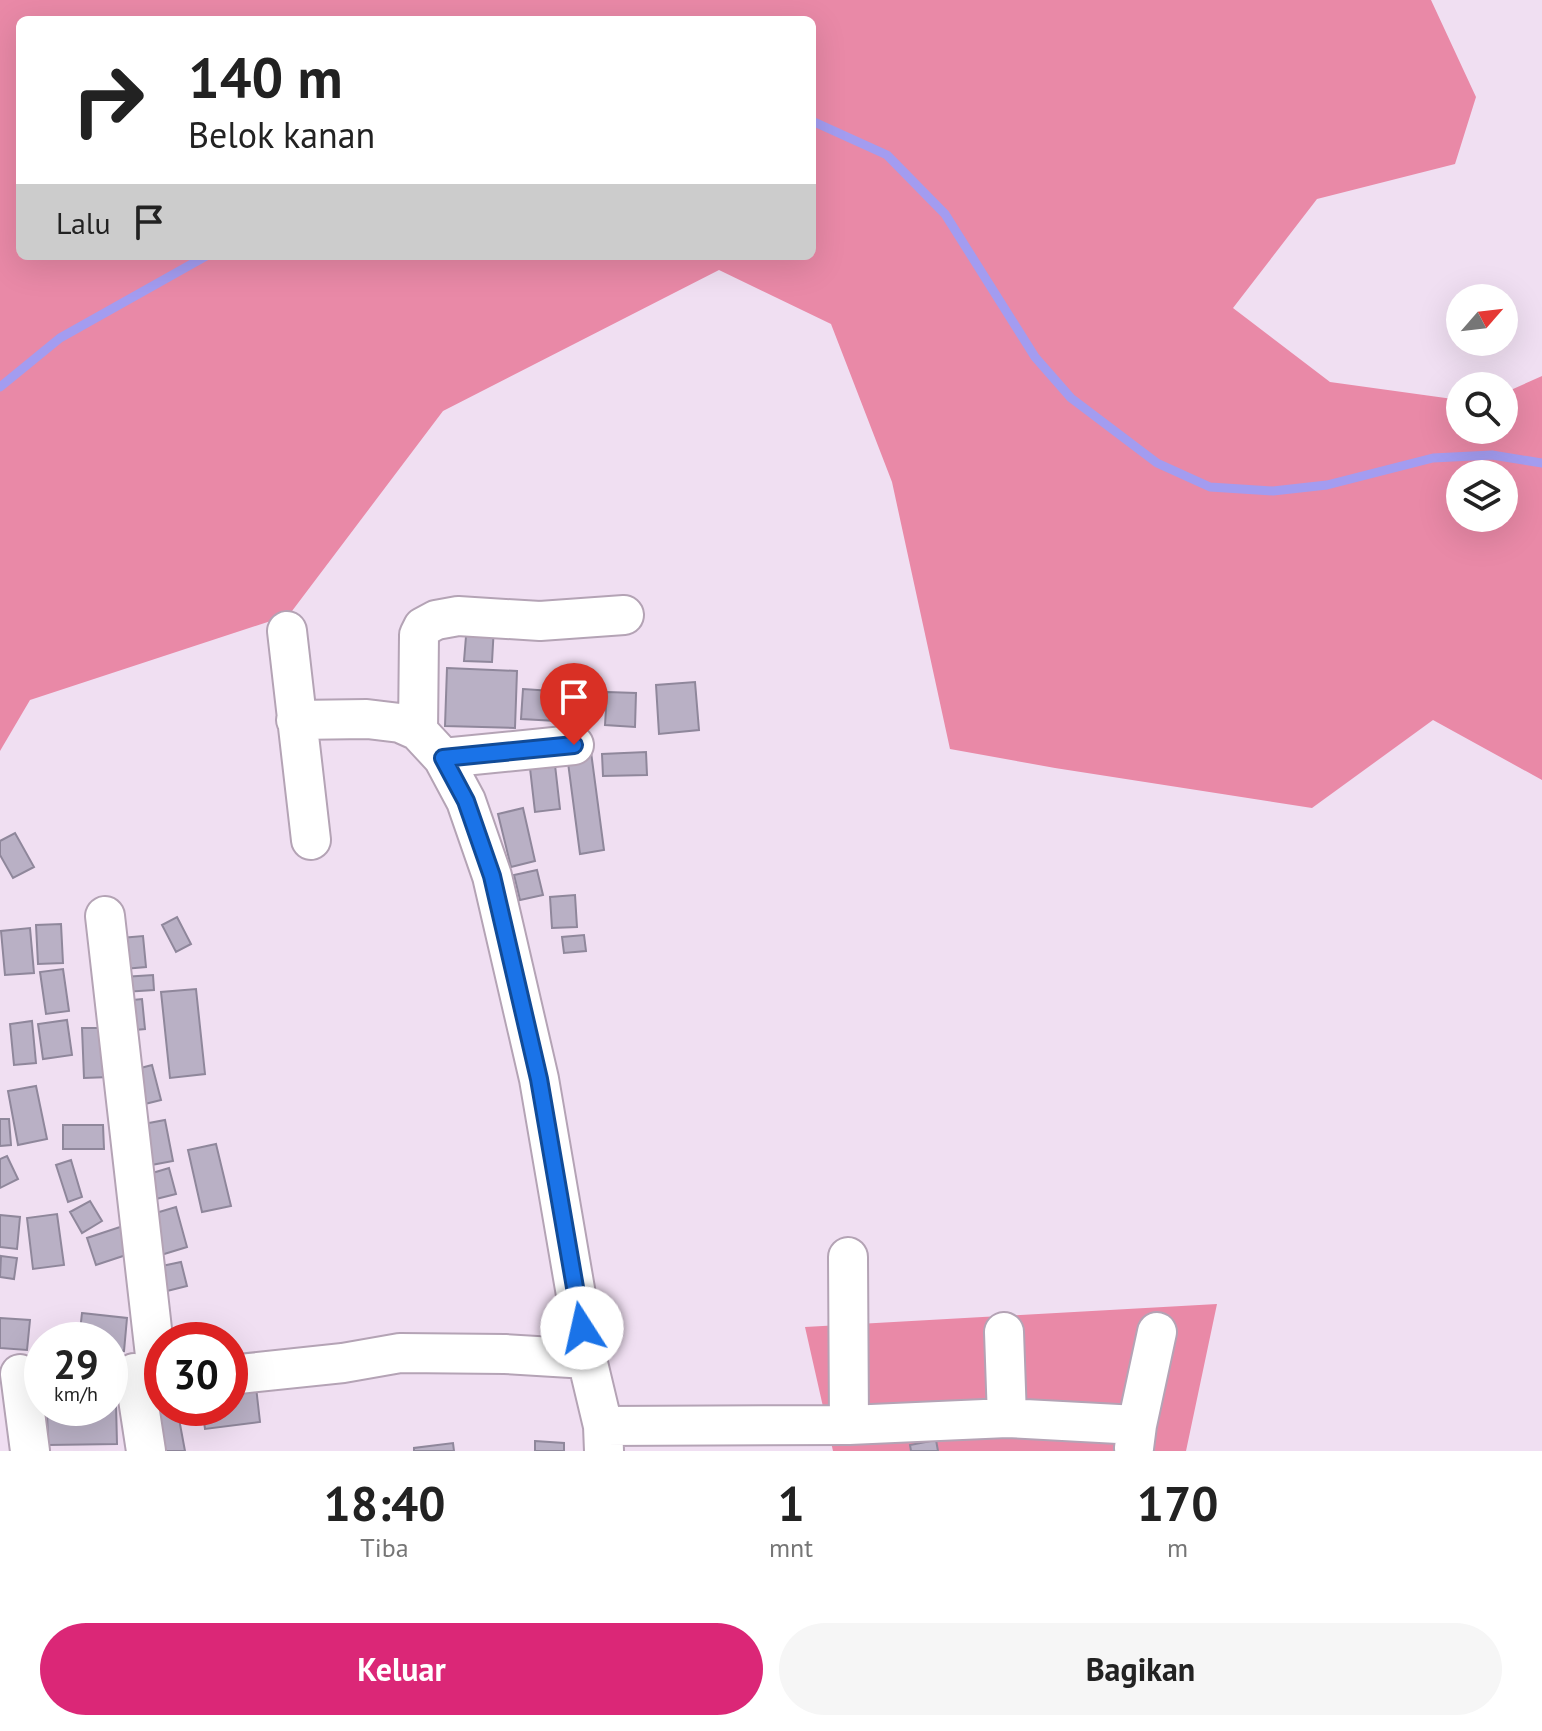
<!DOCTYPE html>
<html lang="id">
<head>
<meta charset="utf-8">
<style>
  body { margin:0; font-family:"PT Sans",sans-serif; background:#f6f6f6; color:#222; height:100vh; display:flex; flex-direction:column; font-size:30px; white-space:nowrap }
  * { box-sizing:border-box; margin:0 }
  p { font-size:26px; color:#767676 }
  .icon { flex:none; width:44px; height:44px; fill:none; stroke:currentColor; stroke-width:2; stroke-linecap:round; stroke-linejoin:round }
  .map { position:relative; height:1451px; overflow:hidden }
  .details { display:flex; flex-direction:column; background:#fff; flex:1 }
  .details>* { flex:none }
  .guide { position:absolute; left:16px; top:16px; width:800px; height:244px; border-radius:12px; box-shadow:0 8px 32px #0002; background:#fff; color:#222; overflow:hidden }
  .needle { width:52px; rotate:62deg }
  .fabs { position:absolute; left:1446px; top:284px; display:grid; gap:16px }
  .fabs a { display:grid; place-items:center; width:72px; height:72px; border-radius:50%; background:#fff; box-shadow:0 8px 32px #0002; font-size:40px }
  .speed { position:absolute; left:24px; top:1322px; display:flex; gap:16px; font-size:40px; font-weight:700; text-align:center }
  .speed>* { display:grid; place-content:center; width:104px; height:104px; border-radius:50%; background:#fff; box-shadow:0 8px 32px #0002; line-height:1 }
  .speed small { font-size:20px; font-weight:400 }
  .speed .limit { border:12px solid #d22; background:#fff; color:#111 }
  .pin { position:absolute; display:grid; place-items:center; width:68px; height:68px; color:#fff; margin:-82px -34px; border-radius:50% 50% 50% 0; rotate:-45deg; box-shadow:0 0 8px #0007 }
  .pin .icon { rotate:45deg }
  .me { position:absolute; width:88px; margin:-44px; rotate:350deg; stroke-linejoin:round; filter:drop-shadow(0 0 6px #0008) }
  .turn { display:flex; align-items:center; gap:28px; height:168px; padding:0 40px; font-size:36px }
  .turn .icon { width:104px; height:104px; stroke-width:2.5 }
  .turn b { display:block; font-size:56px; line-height:68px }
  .then { display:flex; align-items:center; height:76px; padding:0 40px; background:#0003; gap:16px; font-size:30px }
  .eta { display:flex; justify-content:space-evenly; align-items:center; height:136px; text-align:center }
  .eta b { font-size:48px; font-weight:600; line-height:56px }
  .button { display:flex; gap:16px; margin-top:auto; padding:16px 40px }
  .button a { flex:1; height:92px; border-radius:48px; background:#db2777; color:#fff; font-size:32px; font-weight:600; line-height:92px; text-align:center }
  .button a+a { background:#f6f6f6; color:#222 }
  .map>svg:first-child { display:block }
  .forest { fill:#e989a7; fill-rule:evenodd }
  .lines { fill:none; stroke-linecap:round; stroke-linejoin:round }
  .stream { stroke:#a39cf0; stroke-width:9 }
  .building { fill:#b9b0c5; stroke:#8f879b; stroke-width:2 }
  .minor-casing { stroke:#b4a3b5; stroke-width:42 }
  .minor { stroke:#fff; stroke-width:38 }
  .route-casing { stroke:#114b97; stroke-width:20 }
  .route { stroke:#1a73e8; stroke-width:14 }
</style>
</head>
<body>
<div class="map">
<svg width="1542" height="1451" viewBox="0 0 1542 1451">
  <rect width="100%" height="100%" fill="#f0dff2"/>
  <path class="forest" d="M0,0H1431L1476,97L1455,164L1317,199L1233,308L1330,382L1460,400V430H1504V393L1542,376V780L1433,720L1312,808L1055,768L950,749L892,482L831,324L719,270L443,411L289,615L30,700L0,751ZM20,20H812V256H20ZM1460,474H1504V518H1460Z
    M1217,1304L1186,1451H833L805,1327Z"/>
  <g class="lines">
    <path class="stream" d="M812,121L887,155L945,214L1035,357L1071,398L1157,463L1210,487L1273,491L1327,485L1433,458L1492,455L1542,463
      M0,387L60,338L206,256"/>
  </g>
  <path class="building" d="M467,624L494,626L492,662L464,661Z
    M447,668L517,671L515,728L445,726Z
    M695,682L699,730L659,734L656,685Z
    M523,689L595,694L593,723L521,719Z
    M607,692L636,693L635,727L605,725Z
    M591,752L604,850L580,854L567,755Z
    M646,752L647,775L603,776L602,754Z
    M555,765L560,809L535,812L530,768Z
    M523,808L535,861L511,867L498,814Z
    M15,833L34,867L13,878L0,855V841Z
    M537,870L543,895L520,900L514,875Z
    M575,895L577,927L552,928L550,897Z
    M177,917L191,944L176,952L162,925Z
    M61,924L63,963L38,964L36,925Z
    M30,928L34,973L5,975L1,931Z
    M584,935L586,951L564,953L562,937Z
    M143,936L146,967L124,969L121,938Z
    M63,969L69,1011L46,1014L40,972Z
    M153,975L154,990L124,992L123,977Z
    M196,989L205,1074L170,1078L161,992Z
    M142,999L145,1029L125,1031L123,1001Z
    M67,1020L72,1055L43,1059L38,1024Z
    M32,1021L36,1063L14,1065L10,1024Z
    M82,1028H108L110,1077L84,1078Z
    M152,1065L161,1100L141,1105L133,1070Z
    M36,1086L47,1139L18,1145L8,1091Z
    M0,1119H9L11,1145L0,1146Z
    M165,1120L173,1161L146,1166L138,1125Z
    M63,1125H103L104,1149H63Z
    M216,1144L231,1206L202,1212L188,1150Z
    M7,1156L18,1179L0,1188V1159Z
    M71,1160L82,1197L68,1202L56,1165Z
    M169,1168L176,1194L156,1199L149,1174Z
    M90,1201L102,1221L82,1233L70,1212Z
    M176,1207L187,1247L161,1255L149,1215Z
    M57,1214L64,1265L33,1269L27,1218Z
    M0,1215L20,1217L17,1249L0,1247Z
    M123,1226L132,1253L96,1265L87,1238Z
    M1,1256L17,1258L14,1279L0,1277Z
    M181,1262L187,1286L163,1292L157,1267Z
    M82,1313L127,1318L124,1351L110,1349V1340H79Z
    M0,1318L30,1320L27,1350L0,1348Z
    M256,1387L260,1422L205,1429L202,1408H230V1391Z
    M162,1398V1408H177L185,1451H161L152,1400Z
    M110,1404H116L117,1444L48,1445L47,1408H110Z
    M936,1440L938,1451H911L910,1445Z
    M535,1441L564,1443V1451H535Z
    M453,1443L454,1451H414V1448Z"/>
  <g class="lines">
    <defs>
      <path id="minor" d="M287,631L311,840
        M296,720L367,719L400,723L418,731L443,758L466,801L492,876L539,1079L587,1359L603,1426L604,1451
        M418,731L419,635L423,627L436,620L458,616L540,621L624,615
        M443,758L574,745
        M105,916L157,1373
        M848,1257L849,1425
        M1004,1332L1007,1418
        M134,1373L146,1451
        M20,1374L30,1451
        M230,1375L343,1363L400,1353L505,1354L587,1359
        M603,1426L849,1425L1007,1418L1137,1425
        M1134,1448L1137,1425L1157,1332"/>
    </defs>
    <use href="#minor" class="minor-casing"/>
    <use href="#minor" class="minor"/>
  </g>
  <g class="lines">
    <defs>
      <path id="route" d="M574,745L443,758L466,801L492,876L539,1079L582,1328"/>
    </defs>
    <use href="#route" class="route-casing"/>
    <use href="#route" class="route"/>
  </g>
</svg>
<div class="fabs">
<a><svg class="needle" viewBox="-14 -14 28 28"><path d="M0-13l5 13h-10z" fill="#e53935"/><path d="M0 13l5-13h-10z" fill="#767676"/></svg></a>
<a><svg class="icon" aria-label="search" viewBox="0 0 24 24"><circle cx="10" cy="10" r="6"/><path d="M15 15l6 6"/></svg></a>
<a><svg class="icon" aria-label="layers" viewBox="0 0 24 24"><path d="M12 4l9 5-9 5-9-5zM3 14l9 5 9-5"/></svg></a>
</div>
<div class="speed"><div>29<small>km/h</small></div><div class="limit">30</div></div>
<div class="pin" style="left:574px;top:745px;background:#d93025"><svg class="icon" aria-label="arrive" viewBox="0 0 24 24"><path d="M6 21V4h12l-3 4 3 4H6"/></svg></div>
<svg class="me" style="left:582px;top:1328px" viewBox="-20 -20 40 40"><circle r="19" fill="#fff"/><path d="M0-13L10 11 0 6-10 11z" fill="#1a73e8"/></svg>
<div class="guide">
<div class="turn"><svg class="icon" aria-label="right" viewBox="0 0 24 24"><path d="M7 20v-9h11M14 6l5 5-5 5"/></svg><div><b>140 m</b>Belok kanan</div></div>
<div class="then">Lalu<svg class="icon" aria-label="arrive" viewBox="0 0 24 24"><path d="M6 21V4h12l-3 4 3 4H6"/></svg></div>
</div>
</div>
<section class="details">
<div class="eta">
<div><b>18:40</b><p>Tiba</p></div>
<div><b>1</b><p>mnt</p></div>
<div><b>170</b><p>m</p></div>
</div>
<div class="button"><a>Keluar</a><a>Bagikan</a></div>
</section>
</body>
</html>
